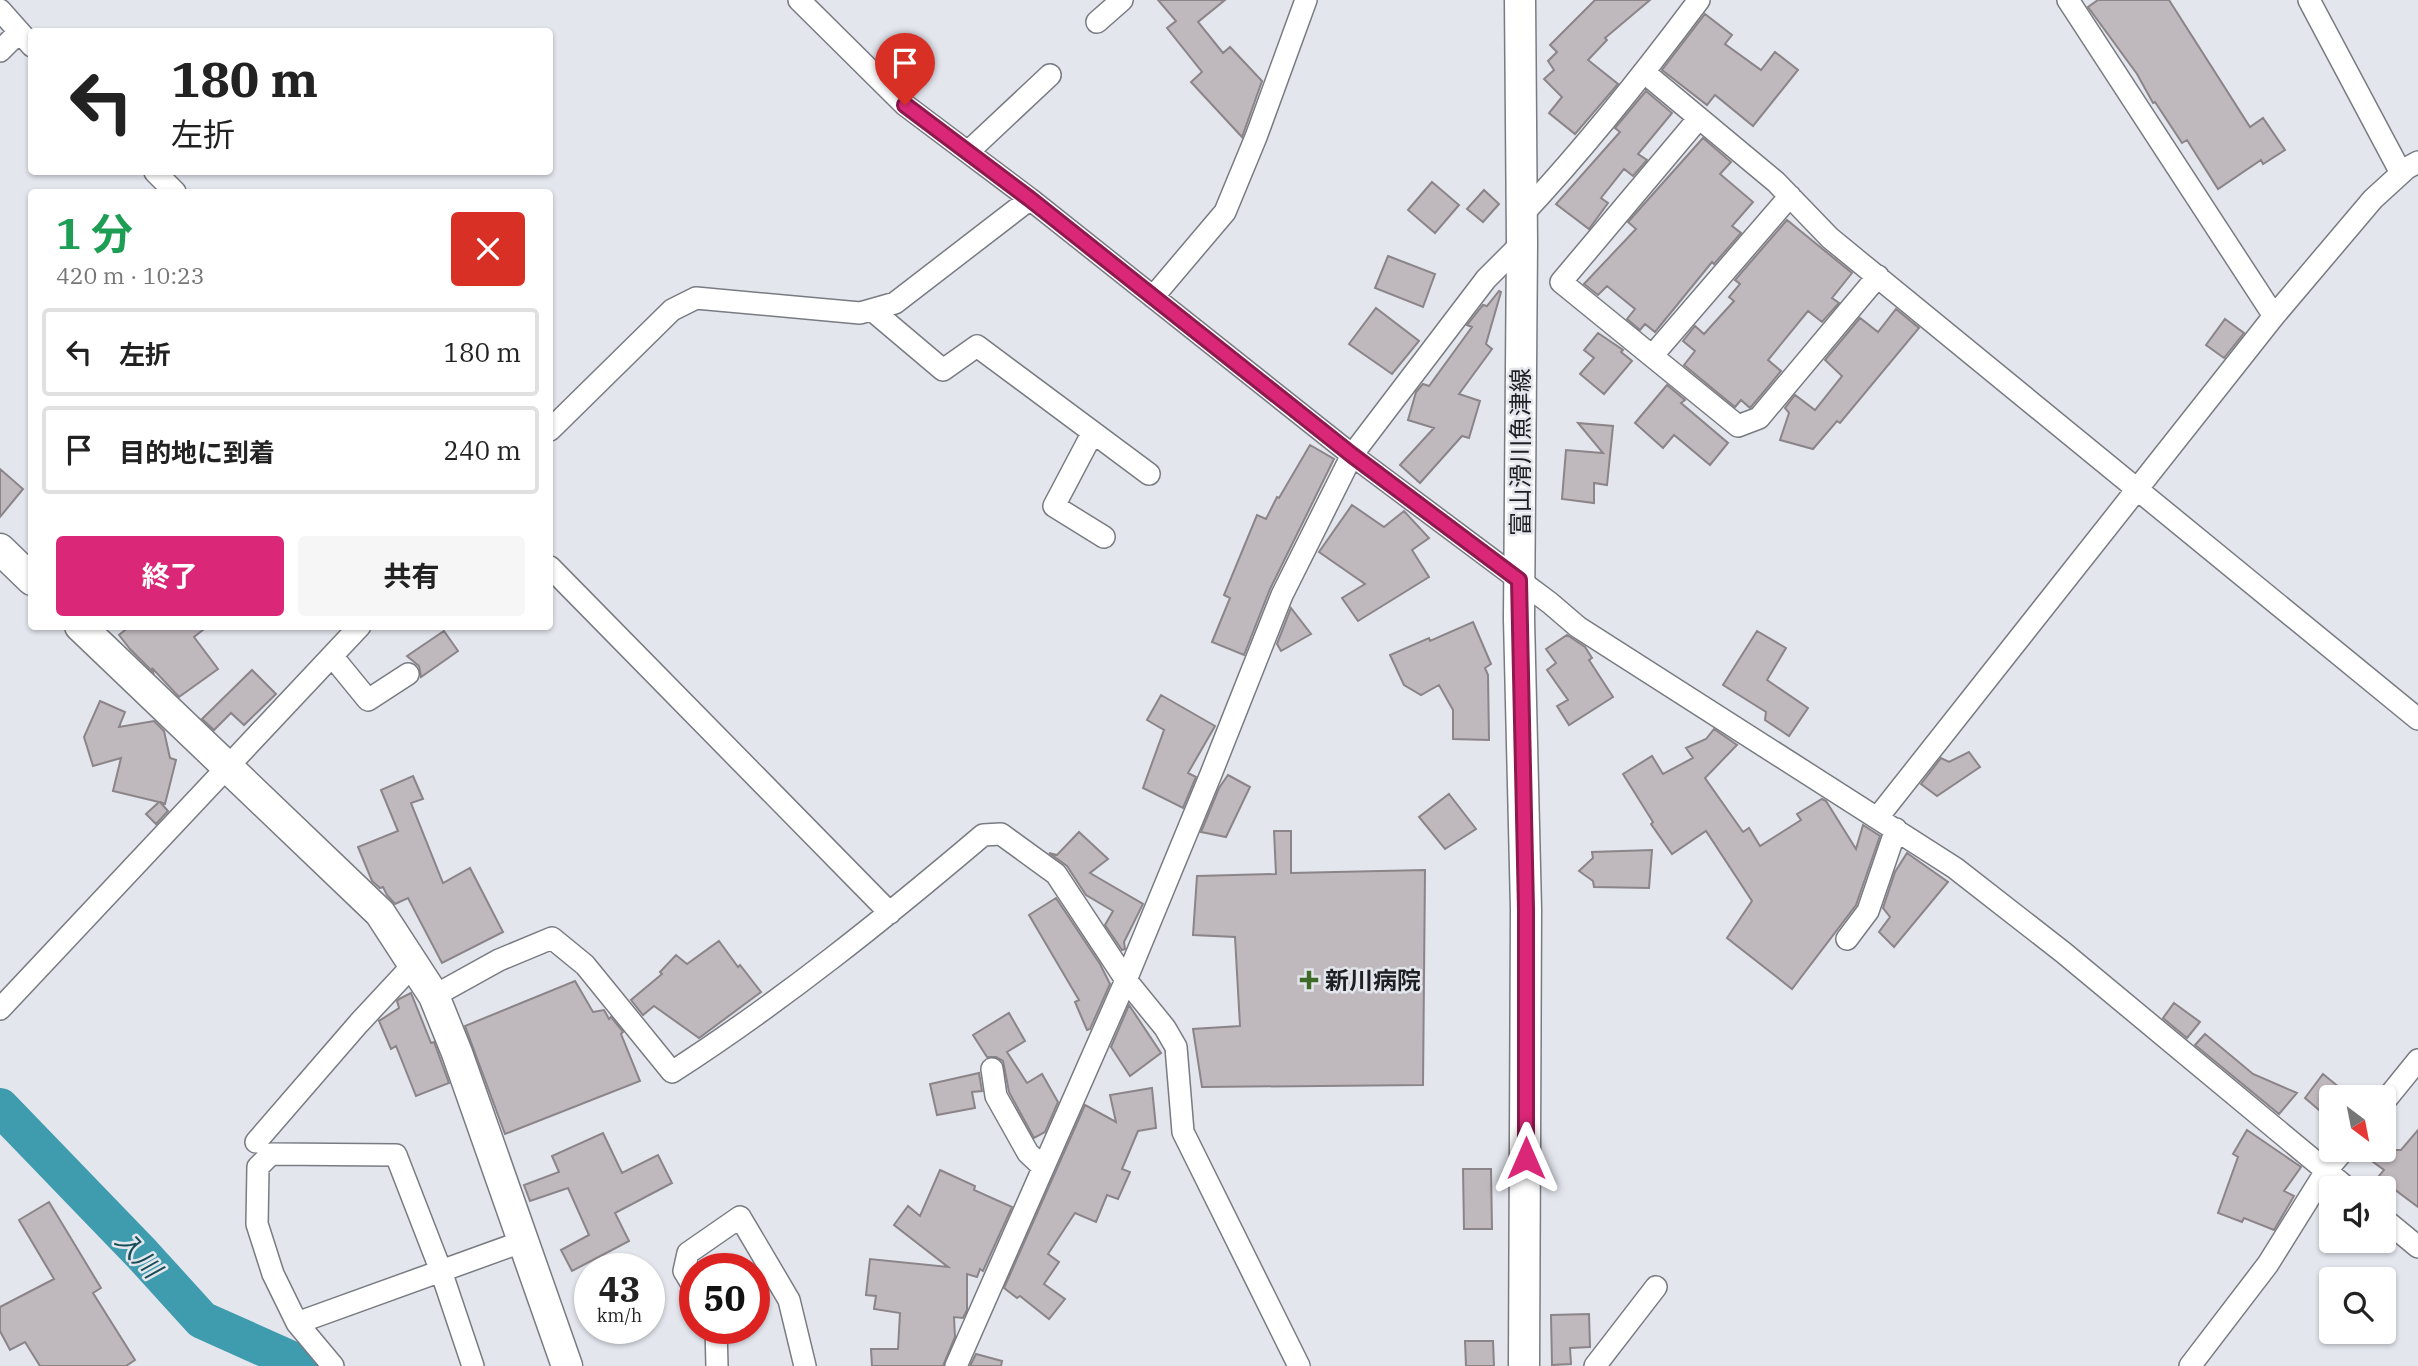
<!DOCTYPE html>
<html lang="ja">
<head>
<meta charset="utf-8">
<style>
  body { margin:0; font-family:"IBM Plex Serif","Noto Sans JP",serif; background:#f6f6f6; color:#222; height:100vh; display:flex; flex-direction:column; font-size:26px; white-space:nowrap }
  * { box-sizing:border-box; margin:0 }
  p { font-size:23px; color:#767676 }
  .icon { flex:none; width:38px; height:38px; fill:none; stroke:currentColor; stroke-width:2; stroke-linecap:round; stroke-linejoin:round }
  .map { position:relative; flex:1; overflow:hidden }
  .drawer { position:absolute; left:28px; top:189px; width:525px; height:441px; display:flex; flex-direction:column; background:#fff; border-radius:7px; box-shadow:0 2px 5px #0004 }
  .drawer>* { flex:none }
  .guide { position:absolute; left:28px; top:28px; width:525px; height:147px; border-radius:7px; box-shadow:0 2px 5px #0004; background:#fff; color:#222; overflow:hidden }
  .needle { width:46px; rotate:148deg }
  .buttons { position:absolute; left:2319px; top:1085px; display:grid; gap:14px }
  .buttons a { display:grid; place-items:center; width:77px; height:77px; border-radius:7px; background:#fff; box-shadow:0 2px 5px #0004; font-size:35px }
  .speed { position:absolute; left:574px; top:1253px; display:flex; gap:14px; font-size:35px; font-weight:700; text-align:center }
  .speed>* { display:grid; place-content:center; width:91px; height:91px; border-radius:50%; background:#fff; box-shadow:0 2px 5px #0004; line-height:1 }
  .speed small { font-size:18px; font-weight:400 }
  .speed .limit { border:10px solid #d22; background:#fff; color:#111 }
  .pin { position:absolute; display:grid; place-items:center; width:60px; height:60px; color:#fff; margin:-72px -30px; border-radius:50% 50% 50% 0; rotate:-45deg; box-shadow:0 0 7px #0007 }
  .pin .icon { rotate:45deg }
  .me { position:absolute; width:77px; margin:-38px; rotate:0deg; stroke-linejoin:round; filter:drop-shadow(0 0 5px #0008) }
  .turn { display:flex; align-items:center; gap:24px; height:147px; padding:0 28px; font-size:32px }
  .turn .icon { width:91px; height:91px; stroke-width:2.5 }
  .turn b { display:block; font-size:49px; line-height:60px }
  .round { display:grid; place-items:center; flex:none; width:74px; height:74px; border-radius:7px; background:#f6f6f6 }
  .head { display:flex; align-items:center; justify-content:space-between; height:119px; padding:0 28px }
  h1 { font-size:42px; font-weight:700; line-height:52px; color:#1e9e55 }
  .primary-button { display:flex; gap:14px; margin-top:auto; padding:14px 28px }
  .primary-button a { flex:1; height:80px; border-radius:7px; background:#db2777; color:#fff; font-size:28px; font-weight:700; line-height:80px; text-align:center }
  .primary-button a+a { background:#f6f6f6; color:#222 }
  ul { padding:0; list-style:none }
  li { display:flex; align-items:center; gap:21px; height:88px; margin:0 14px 10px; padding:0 14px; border:4px solid #e0e0e0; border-radius:7px }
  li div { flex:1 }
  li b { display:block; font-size:26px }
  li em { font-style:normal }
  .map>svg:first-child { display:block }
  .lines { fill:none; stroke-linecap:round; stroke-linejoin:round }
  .river { stroke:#3e9cae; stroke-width:38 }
  .building { fill:#bfb8bc; stroke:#8b8489; stroke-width:2 }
  .street-casing { stroke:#797b82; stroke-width:24 }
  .secondary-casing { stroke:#797b82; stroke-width:33 }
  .street { stroke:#fff; stroke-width:21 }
  .secondary { stroke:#fff; stroke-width:30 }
  .route-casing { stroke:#8e194d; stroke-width:18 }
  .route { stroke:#db2777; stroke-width:12 }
  .poi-dot { fill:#3f6926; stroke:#e3e6ed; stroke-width:2.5 }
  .labels { text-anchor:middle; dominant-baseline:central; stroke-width:5; stroke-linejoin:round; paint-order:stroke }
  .street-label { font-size:24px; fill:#1e1f22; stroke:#e3e6ed }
  .poi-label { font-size:24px; font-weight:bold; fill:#1e1f22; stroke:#e3e6ed; text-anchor:start }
  .water-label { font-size:26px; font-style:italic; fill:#174d57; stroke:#e3e6ed }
</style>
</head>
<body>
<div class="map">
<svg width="2418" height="1366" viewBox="0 0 2418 1366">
  <rect width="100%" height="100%" fill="#e3e6ed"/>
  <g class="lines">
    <path class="river" d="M0,1107L142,1254L202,1320L305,1366"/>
  </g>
  <path class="building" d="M1158,0H1225L1198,22L1223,53L1230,47L1262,81L1242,137L1191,82L1202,72L1167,28L1176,21Z
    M1595,0H1650L1605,38L1607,40L1588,60L1618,84L1575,134L1549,113L1562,97L1544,79L1554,70L1548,61L1557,52L1550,45Z
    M2098,0H2169L2250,127L2263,118L2285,150L2263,164L2261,160L2218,189L2187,140L2182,143L2155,102L2153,103L2137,74L2088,7Z
    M1705,14L1732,35L1725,44L1761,70L1775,52L1798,70L1753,126L1715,95L1707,105L1662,70Z
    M1646,91L1672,113L1638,154L1647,160L1633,176L1624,169L1601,198L1608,203L1589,229L1556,204L1620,132L1615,128Z
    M1703,138L1731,162L1720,174L1753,202L1732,226L1741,233L1714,264L1712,262L1655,332L1645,324L1640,330L1627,319L1635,309L1607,286L1598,295L1584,284L1636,229L1628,222Z
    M1432,182L1459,205L1435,233L1408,210Z
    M1484,190L1499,204L1483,222L1467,209Z
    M1787,220L1852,273L1832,298L1839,303L1822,322L1808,311L1768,360L1781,371L1767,388L1750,408L1741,400L1735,407L1684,365L1695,351L1683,341L1695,326L1704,334L1734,301L1729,297L1740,284L1735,280Z
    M1388,256L1435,274L1423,307L1375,288Z
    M1499,291L1501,292L1486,344L1492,349L1459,394L1480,401L1469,438L1462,436L1420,483L1400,465L1434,428L1408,420L1416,392L1423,384L1429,386L1472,327L1467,325L1483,305L1487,306Z
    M1376,308L1419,341L1392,374L1349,344Z
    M1896,309L1919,328L1840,423L1837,421L1813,449L1780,440L1789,413L1785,408L1795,395L1815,410L1842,376L1825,360L1860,318L1878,332Z
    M2225,319L2244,333L2224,358L2206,345Z
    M1598,333L1623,350L1621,352L1632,361L1604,394L1580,374L1594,358L1584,350Z
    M1667,385L1685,400L1681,403L1728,443L1710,465L1674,435L1663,448L1635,423Z
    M1578,423L1613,426L1607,485L1594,483V503L1562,499L1566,450L1603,453Z
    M1310,445L1334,459L1270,589L1244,655L1212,642L1230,598L1224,595L1257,515L1266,519L1277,497L1279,498Z
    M0,469L23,489L0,517Z
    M1352,505L1384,527L1404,511L1429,538L1412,550L1429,577L1358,621L1342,598L1365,584L1319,552Z
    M1291,608L1311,634L1281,651L1277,644Z
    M1473,622L1491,664L1485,668L1488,675L1489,740L1453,739V710L1439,685L1421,695L1404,685L1390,655L1429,638L1430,641Z
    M130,626H208L194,637L218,669L179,697L152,668L153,672L130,649L119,635Z
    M444,631L458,651L421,677L419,666L407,656Z
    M1757,631L1786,648L1767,680L1808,708L1789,736L1765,720L1766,712L1723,685Z
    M1567,635L1585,647L1592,658L1589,660L1613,697L1569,725L1557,706L1568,700L1547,670L1556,663L1546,649Z
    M252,670L276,694L244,725L231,713L214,730L202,719Z
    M1161,695L1215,726L1188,773L1196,777L1183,808L1143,788L1164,730L1147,720Z
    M100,701L125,712L119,727L154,721L164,731L170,758L176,760L165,804L160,802L168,811L156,824L146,814L159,802L113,791L121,758L93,766L84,737Z
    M1714,729L1737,745L1705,778L1743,832L1749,828L1760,846L1801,820L1797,814L1822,799L1826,801L1856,849L1863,825L1880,836L1856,905L1792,989L1727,938L1752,901L1706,831L1672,854L1651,824L1653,822L1623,774L1652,756L1663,774L1693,758L1686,748L1706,739Z
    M1969,752L1980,767L1937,796L1921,784L1941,758L1949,762Z
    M1228,775L1250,787L1226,837L1201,832L1219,788Z
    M413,776L423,799L411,803L443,883L470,868L503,932L442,963L408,898L395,904L387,895L383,887L380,888L372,881L358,847L398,831L381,790Z
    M1449,794L1476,829L1445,849L1419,817Z
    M1274,831H1291V873L1425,870L1423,1085L1202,1087L1193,1029L1240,1026L1235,937L1193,935L1197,876L1276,874Z
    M1079,832L1108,859L1090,873L1143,904L1124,942L1125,949L1122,950L1105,925L1113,911L1086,895L1067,866L1049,853L1057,855Z
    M1652,850L1649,888L1594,887L1593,881L1579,871L1593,858L1592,852Z
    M1907,853L1948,882L1894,947L1879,932L1890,917L1883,908L1895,872Z
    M1056,898L1100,964L1110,984L1090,1029L1087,1030L1075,1002L1079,1000L1029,915Z
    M719,941L738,967L740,965L761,992L699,1038L654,1006L643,1015L631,1000L662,974L660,972L676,955L687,964Z
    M575,981L593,1012L604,1010L609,1019L611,1017L623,1032L621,1034L640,1081L505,1134L465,1026Z
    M411,993L431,1043L434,1042L449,1083L416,1096L396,1046L391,1049L379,1021L399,1008L397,1001L399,999Z
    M2174,1003L2200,1022L2187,1038L2163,1018Z
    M1129,1005L1161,1053L1130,1076L1111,1047Z
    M1009,1013L1025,1041L1007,1052L1027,1083L1042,1074L1058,1102L1045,1132L1034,1138L1009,1092L1003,1061L996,1057H987L973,1035Z
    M2205,1034L2253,1074L2297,1093L2279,1114L2195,1045Z
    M979,1073L982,1091L972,1092L975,1108L937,1115L930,1084Z
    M2323,1074L2351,1097H2331V1120L2305,1098Z
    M1152,1088L1156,1128L1138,1131L1122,1169L1130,1172L1118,1199L1107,1195L1096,1222L1075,1213L1048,1254L1059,1262L1044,1284L1065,1299L1049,1319L1020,1296L1017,1298L1004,1288L1085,1105L1116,1122L1110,1095Z
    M2247,1130L2301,1167L2284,1191L2294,1196L2274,1230L2244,1218L2242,1222L2218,1213L2238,1157L2233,1154Z
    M2418,1130V1207L2378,1177L2384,1170L2357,1150H2401Z
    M603,1133L622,1173L658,1155L672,1183L615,1213L629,1241L572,1271L561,1250L589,1235L568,1188L530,1201L524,1185L559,1172L552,1156Z
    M1463,1169H1491L1492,1229H1464Z
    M940,1170L975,1186L974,1190L1012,1207L983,1271L980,1269L977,1277L967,1274V1310L963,1318L954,1317L955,1337L943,1366H872L871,1349H898L900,1313L874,1309L876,1296L866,1295L870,1259L948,1267L894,1225L908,1206L920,1216Z
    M49,1202L101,1288L93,1293L135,1360L126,1366H40L25,1342L10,1350L0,1331V1307L54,1279L19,1220Z
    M1589,1314L1590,1347L1570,1348L1571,1364L1552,1365L1551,1315Z
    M1465,1341H1493L1494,1366H1466Z
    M976,1354L1002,1361L1001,1366H970Z"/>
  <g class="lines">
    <defs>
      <path id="street" d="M799,0L905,105L1030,199L1352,455L1550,603L1578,627L1955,868L2064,953L2347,1188
        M2068,0L2274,316
        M2309,0L2401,173
        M0,10L32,46
        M1097,22L1122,0
        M0,51L19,32
        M1645,73L1776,182L1830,238L2418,719
        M1699,118L1561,282L1738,426L1759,418L1878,276
        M968,152L1050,75
        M155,172L175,192
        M1521,216C1585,148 1643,75 1699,0
        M1153,297L1225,212L1256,137L1306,0
        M872,310L943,370L977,346L1149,474
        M1652,356L1790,196
        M550,430L672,310L696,298L860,313L895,303L1030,199
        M1093,432L1054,506L1104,537
        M550,567L890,913
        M332,656L368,700L408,674
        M1878,817L2274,316L2373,199L2407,168L2418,162
        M1847,939L1868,911L1896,829
        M434,996L499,960L552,938L585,965L672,1072C782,1001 884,919 983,835L1001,834L1056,874L1126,980L1165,1028L1176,1047L1183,1132L1299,1366
        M0,1009L360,626
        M992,1069L996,1096L1028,1153L1043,1167
        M2384,1102L2418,1060
        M256,1142L359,1023L413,965
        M2384,1219L2418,1247
        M695,1289L684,1271L688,1253L740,1217L789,1300L805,1366
        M297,1323L524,1241
        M716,1328L717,1366
        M333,1366L297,1323L273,1274L257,1224L258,1167L271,1154L396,1155L441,1271L473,1366
        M956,1366L1126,980L1211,774L1282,595L1352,455L1486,279L1522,243
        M1595,1366L1656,1287
        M2190,1366L2268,1264L2326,1171L2344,1150"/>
      <path id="secondary" d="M1520,0L1522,243L1519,619L1526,909L1524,1366
        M0,549L32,580
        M80,626L380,913L434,996L457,1053L567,1366"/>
    </defs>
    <use href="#street" class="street-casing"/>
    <use href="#secondary" class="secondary-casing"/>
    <use href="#street" class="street"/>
    <use href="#secondary" class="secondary"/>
  </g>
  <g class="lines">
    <defs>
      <path id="route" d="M905,105L1030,199L1352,455L1519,580L1526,909V1158"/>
    </defs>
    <use href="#route" class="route-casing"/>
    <use href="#route" class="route"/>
  </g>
  <path class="poi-dot" d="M1305.5 969.5h7v7h7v7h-7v7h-7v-7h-7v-7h7z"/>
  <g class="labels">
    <g class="street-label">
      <text transform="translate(1520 452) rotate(-90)">富山滑川魚津線</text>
    </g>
    <g class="poi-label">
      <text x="1325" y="980">新川病院</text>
    </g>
    <g class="water-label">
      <text transform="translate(139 1254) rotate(47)">入川</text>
    </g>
  </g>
</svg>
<div class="buttons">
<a><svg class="needle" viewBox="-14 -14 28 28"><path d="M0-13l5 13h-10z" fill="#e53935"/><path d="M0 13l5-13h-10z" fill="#767676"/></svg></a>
<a><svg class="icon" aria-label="sound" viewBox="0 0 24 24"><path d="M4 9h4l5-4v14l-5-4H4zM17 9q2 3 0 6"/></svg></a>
<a><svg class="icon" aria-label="search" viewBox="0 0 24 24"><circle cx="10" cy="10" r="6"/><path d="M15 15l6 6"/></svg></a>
</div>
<div class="speed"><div>43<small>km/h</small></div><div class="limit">50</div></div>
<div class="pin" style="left:905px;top:105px;background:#d93025"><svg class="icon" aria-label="arrive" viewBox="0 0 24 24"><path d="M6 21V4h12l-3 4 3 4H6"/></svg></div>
<svg class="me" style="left:1526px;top:1158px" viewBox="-20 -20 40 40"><path d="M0-17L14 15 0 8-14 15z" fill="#db2777" stroke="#fff" stroke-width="4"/></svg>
<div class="guide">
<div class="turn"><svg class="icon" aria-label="left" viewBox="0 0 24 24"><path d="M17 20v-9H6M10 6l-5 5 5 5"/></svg><div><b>180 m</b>左折</div></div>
</div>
<section class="drawer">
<div class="head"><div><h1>1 分</h1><p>420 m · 10:23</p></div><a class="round" style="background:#d93025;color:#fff"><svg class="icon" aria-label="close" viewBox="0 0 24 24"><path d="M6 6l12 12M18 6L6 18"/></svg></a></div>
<ul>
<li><svg class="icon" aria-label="left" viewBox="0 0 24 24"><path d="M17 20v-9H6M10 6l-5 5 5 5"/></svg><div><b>左折</b></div><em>180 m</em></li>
<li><svg class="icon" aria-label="arrive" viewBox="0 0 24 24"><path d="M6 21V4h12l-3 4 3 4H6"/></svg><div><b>目的地に到着</b></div><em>240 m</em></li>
</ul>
<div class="primary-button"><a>終了</a><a>共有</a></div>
</section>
</div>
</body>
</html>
